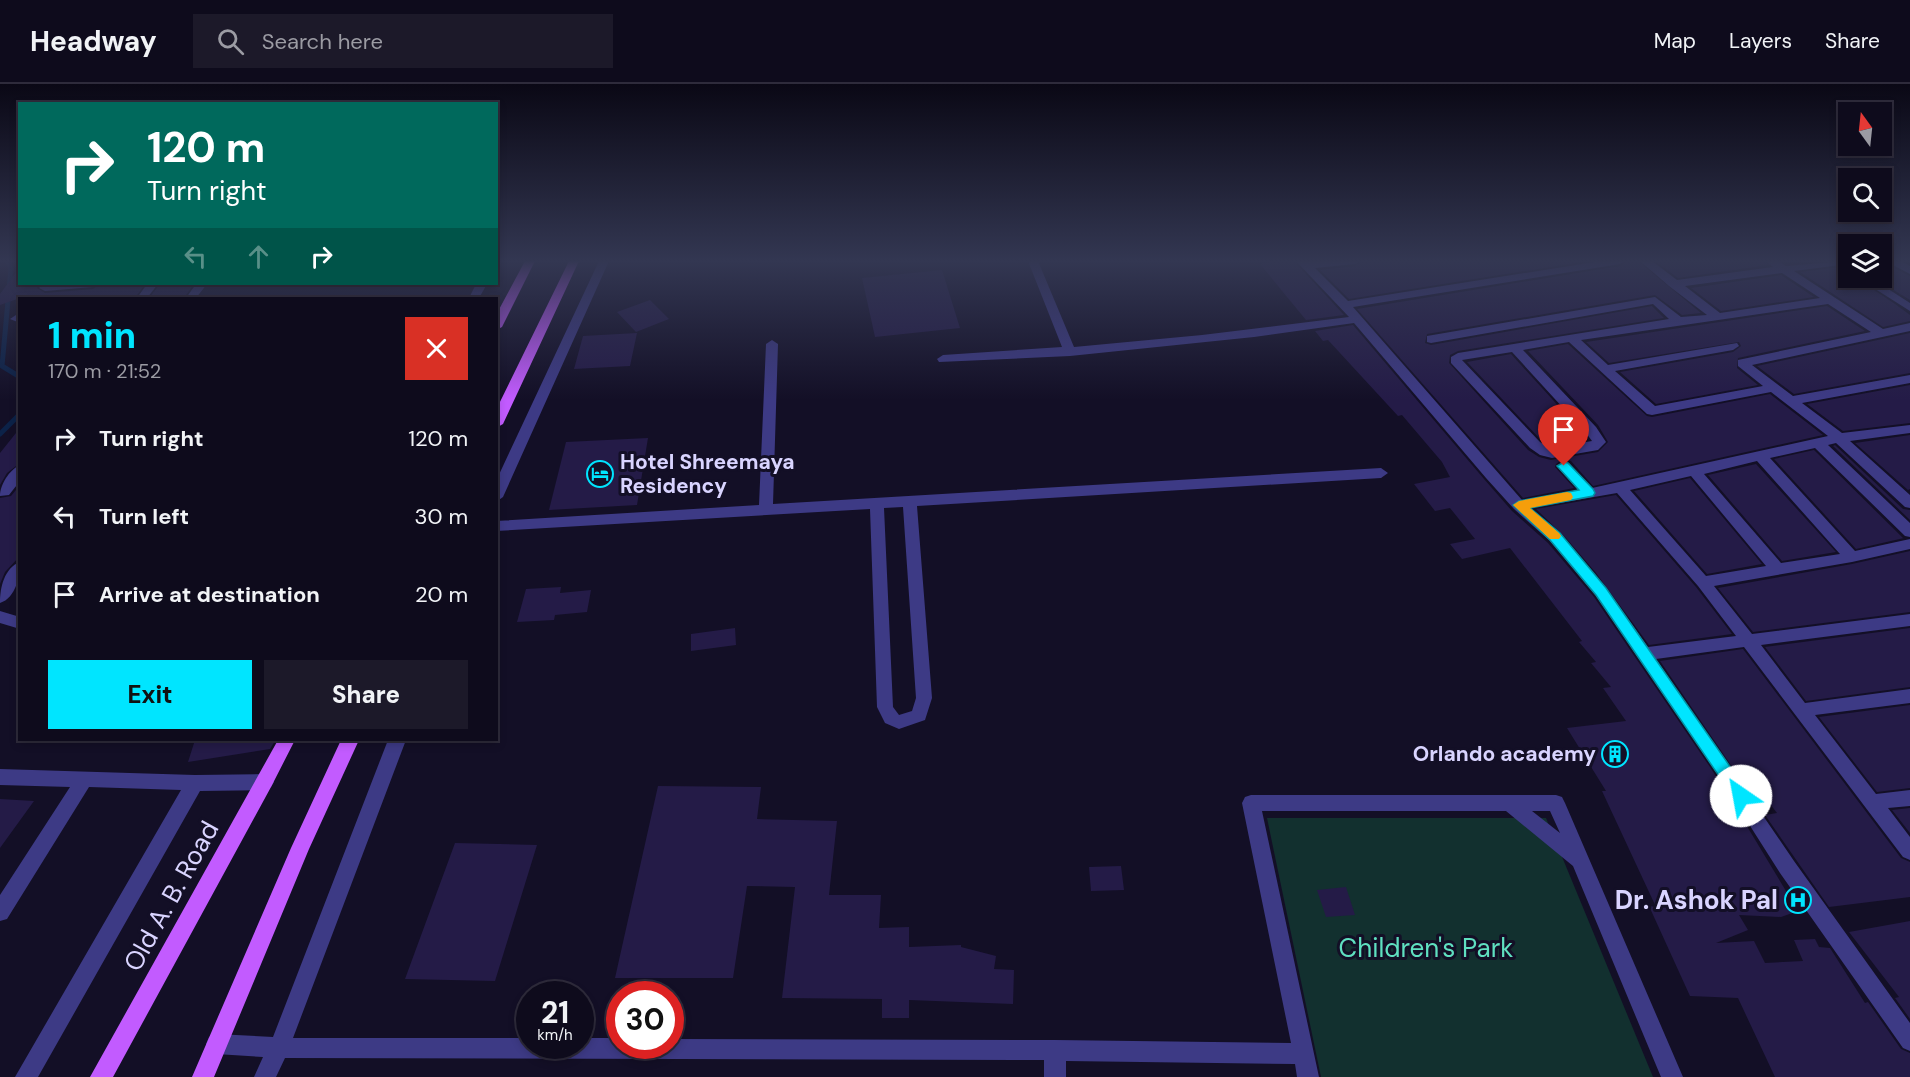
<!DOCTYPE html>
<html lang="en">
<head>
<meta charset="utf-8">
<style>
  body { margin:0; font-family:"DM Sans",sans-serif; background:#1c1929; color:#f1f3f6; height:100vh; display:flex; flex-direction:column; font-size:22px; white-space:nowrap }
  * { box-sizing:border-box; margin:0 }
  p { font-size:20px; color:#9b9ba3 }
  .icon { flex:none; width:33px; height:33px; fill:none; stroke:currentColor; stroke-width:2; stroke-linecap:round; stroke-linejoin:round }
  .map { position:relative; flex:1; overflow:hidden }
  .drawer { position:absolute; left:18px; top:213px; width:480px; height:444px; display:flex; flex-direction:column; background:#0e0b1c; border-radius:0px; box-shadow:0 3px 9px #0003,0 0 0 2px #2e2b3b }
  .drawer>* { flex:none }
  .hud { position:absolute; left:18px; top:18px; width:480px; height:183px; border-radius:0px; box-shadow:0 3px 9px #0003,0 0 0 2px #2e2b3b; background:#00695c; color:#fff; overflow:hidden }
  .needle { width:39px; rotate:345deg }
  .buttons { position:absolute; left:1838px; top:18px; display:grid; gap:12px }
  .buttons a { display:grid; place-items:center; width:54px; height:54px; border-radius:0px; background:#0e0b1c; box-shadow:0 3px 9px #0003,0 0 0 2px #2e2b3b; font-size:30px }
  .speed { position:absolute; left:516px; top:897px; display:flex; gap:12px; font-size:30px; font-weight:700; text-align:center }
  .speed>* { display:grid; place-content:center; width:78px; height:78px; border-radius:50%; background:#0e0b1c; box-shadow:0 3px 9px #0003,0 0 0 2px #2e2b3b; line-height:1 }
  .speed small { font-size:15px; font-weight:400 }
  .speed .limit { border:9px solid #d22; background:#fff; color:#111 }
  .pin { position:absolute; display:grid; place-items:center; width:51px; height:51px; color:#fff; margin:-62px -26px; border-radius:50% 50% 50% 0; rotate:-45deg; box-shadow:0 0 6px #0007 }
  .pin .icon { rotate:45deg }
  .me { position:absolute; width:66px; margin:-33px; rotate:327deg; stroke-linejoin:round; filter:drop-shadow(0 0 4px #0008) }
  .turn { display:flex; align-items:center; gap:21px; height:126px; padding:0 30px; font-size:27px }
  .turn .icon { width:78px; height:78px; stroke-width:2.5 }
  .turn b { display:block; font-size:42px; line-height:51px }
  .lanes { display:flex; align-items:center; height:57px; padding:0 30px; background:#0003; justify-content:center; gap:30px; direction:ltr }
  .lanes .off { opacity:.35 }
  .round { display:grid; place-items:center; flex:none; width:63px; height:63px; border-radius:0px; background:#1c1929 }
  .head { display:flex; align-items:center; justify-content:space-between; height:102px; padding:0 30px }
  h1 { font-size:36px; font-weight:800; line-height:45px; color:#00e5ff }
  .cta { display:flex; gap:12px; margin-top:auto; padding:12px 30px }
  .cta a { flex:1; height:69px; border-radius:0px; background:#00e5ff; color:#111; font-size:24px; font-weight:800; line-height:69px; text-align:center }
  .cta a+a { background:#1c1929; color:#f1f3f6 }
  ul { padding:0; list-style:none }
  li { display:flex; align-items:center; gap:18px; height:78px; padding:0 30px }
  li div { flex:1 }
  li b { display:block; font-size:22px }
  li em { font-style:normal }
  header { display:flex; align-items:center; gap:36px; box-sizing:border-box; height:84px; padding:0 30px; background:#0e0b1c; border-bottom:2px solid #2e2b3b }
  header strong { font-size:28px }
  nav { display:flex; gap:33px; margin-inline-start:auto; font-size:21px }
  .search { width:420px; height:54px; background:#1c1929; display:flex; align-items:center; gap:15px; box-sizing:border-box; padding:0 21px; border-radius:0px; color:#9b9ba3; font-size:22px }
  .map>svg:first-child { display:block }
  .green { fill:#12302f }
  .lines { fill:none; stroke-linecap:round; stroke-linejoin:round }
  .stream { stroke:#0c2248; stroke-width:5 }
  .building { fill:#241b47 }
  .minor { fill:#3d3a85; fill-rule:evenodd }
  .major { fill:#c25bff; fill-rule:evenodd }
  .route { fill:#00e5ff; stroke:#0095a6; stroke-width:1.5 }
  .slow { fill:#f59e0b }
  .labels { text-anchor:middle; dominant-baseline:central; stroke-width:6; stroke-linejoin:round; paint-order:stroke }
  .poi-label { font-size:21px; font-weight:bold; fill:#d9d4ff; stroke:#130f26; text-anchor:start }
  .near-street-label { font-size:26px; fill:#d9d4ff; stroke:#130f26 }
  .near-poi-label { font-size:26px; font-weight:bold; fill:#d9d4ff; stroke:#130f26; text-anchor:end }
  .near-park-label { font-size:26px; fill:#5fe0c0; stroke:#130f26 }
</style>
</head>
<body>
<header>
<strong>Headway</strong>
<div class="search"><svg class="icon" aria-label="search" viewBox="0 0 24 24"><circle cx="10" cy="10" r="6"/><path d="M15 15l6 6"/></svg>Search here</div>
<nav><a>Map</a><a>Layers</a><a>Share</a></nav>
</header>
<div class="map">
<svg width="1910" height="993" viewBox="0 0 1910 993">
  <rect width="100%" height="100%" fill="#130f26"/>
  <path class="green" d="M1267,734H1546L1653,993H1321Z"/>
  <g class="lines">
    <path class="stream" d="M8,177L11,184L2,282L20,293
      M0,350L20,330"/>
  </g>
  <path class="building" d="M1279,177H1294L1344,231L1306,236L1260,180Z
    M1362,177H1588L1349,215L1320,186L1355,182Z
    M1627,177H1638L1701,229L1682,231L1655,211L1427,250L1425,259L1431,261L1652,222L1664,234L1458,267L1450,271L1449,279L1528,366L1539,373L1551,376L1598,368L1608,358L1598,341L1528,267L1568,260L1647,332L1652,333L1770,310L1823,351L1593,402L1571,377L1563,375L1556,380L1555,383L1574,404L1523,414L1357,225L1620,182Z
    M1655,177H1764L1768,181L1678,194Z
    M1848,177V194H1856L1895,220L1910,231V237L1883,243L1800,188L1841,183L1845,182Z
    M1881,177H1889L1892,183L1910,192V216L1874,194H1881Z
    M20,183V200H40L37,204L45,209L93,205L101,200H145L135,214H20L0,221V210Z
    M942,186L960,244L875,253L862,194Z
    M1781,191L1814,213L1721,227L1691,204Z
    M160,200H194L184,214H149Z
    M650,216L669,235L636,248L617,228Z
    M1827,222L1865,247L1738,274L1737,284L1758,301L1656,320L1620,288L1733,268L1741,262L1739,258L1609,279L1586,258Z
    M1353,241L1484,395L1512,427L1548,459L1594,513L1710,683L1721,700H1717L1740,734H1742L1798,827L1781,833L1739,831L1748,846L1716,859L1754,857L1765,879L1803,877L1794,856L1815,855L1819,863L1830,864L1865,919L1868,918L1901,965L1910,969V993H1775L1738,914L1690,912L1649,822L1656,823L1602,707H1606L1567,644L1626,637L1603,604L1611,603L1591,579L1596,578L1579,558L1582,557L1510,464L1462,475L1450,460L1475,455L1450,424L1435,427L1414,400L1450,393L1442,378L1402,331L1398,332L1328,256L1323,257L1315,247Z
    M637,249L630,282L574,285L583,252Z
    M1910,249V289L1794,310L1757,282Z
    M1511,270L1584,350L1588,355L1550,362L1541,356L1467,278Z
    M1910,301V339L1843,347L1807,320Z
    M20,344V379L7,389L0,401V369Z
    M1910,351V405L1908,406L1855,359Z
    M648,354L637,421L549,426L566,358Z
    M1835,361L1903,425L1910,426V436L1833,362Z
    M1814,366L1903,454H1904L1856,465L1774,375Z
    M1756,380L1836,468L1782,477L1708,391Z
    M1690,394L1762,480L1707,490L1634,407Z
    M20,401V472L5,488L0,500V414L11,412Z
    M1616,411L1696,503L1732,550L1649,561L1596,489L1566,454L1536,425Z
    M1910,467V528L1753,548L1718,504L1852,480Z
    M561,503L560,509L591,506L587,528L555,531L554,536L517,538L526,505Z
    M735,544L736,561L691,567V550Z
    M1910,544V603L1806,617L1765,563Z
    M1743,565L1901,774L1910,778V813L1829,823L1765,731L1777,729L1750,694L1741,696L1660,577Z
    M1910,621V704L1877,708L1819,633Z
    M195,656H275V657L270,665L188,678Z
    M658,702L761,703L757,735L837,737L829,811H881L879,844L909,843V863L961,861V863L996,872L994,885L1014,886L1013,920L909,916V934H882V915L782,914L795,803L747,802L733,894H615Z
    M0,715L34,717L0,764Z
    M1910,724V749L1892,726Z
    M455,759L537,761L495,897L405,895Z
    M1121,782L1124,806L1091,807L1089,783Z
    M1346,803L1355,831L1326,833L1317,806Z
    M1910,837V935L1895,914L1899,913L1849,848Z"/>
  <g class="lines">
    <path class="minor" d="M599,177H609L503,413L496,418V397Z
      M1028,177H1038L1074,263L1202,251L1349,233L1296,177H1360L1355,180L1315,184L1348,217L1601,177H1625L1620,180L1353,223L1522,416L1578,406L1557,382L1564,377L1569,379L1592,404L1828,352L1771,308L1652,331L1647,330L1569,258L1523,266L1596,343L1606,358L1598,366L1552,374L1540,371L1530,364L1451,279V273L1458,269L1669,235L1653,220L1431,259L1427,258V252L1655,213L1681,233L1707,231L1669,202L1640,177H1652L1677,196L1773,183L1766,177H1778L1786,182L1845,177L1844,180L1840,181L1794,187L1883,245L1910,239V247L1752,281L1793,312L1910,291V299L1802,319L1842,349L1910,341V349L1850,357L1910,411V424L1905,423L1836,359L1828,361L1910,439V453L1905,452L1815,364L1770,374L1855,467L1910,455V465L1852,478L1714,502L1752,550L1910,530V542L1761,561L1805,619L1910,605V619L1815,631L1876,710L1910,706V722L1888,724L1910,753V776L1903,773L1744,563L1656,575L1794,777L1910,939V967L1903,964L1780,789L1712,682L1596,512L1550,457L1514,425L1486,394L1354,239L1254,253L1070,272L939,278L937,275L943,271L1062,263ZM1782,189L1820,214L1720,229L1685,202ZM1828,220L1871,248L1738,276V282L1763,302L1655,322L1615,287L1733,266L1739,262L1737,259L1608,281L1581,256ZM1512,268L1586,349L1592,357L1549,364L1540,358L1462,276ZM1757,377L1840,470L1781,479L1704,390ZM1691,392L1766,482L1706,492L1630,406ZM1617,409L1698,502L1736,552L1648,563C1613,513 1578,465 1531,424Z
      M1893,177H1901L1910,182V190L1893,181Z
      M1858,194H1871L1910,219V227Z
      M43,200H99L93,203L45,207L39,204Z
      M147,200H158L147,214H137Z
      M196,200H207L196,214H186Z
      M476,200H487L479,214H469Z
      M16,231H20V239L10,235Z
      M772,256L778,260L773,420L1381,384L1388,389L1381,394L917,422L932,614L925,636L899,645L885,639L877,623L870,425L496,447V437L759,421L766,260ZM903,423L916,614L912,627L899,631L893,623L884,424Z
      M20,381V397L9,411L0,412C0,401 9,386 20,381Z
      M20,478C20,492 16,514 0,519C0,504 4,484 20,478Z
      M0,527L20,533V545L0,539Z
      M388,656H406L293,954H530V962H580V954H620V962H670V955L1055,956L1291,959L1242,719L1245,713L1251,711H1556L1562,713L1565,719L1683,993H1661L1573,782L1506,727H1262L1319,993H1297L1295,980L1066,977V993H1044V976L285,974L276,993H254L263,973L216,970L209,967L206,960L209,953L216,950L273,953ZM1532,727H1550L1560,749Z
      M0,685L195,691L265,690L271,693L274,698L271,703L265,706L200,707L38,993H15L181,706L89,703L7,835L0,837V811L70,703L0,701Z"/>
    <path class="major" d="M525,177H535L502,243L496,246V231Z
      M569,177H579L503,340L496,344V326Z
      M278,656H295L271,703L113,993H90Z
      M341,656H359L309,765L214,993H192L291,764Z"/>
  </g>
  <linearGradient id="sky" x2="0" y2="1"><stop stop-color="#0a0815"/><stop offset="0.56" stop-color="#333752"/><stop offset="1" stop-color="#333752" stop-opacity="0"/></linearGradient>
  <rect width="1910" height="316" fill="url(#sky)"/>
  <path class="route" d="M1564,378L1568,379L1593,405L1595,409L1593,412L1530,424L1560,449L1606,504L1747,707L1749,712L1747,717L1741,720L1736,717L1596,511L1550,456L1513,421L1519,417L1579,406L1557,382Z"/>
  <path class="slow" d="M1567,408L1571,409L1573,413L1571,416L1530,424L1559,449L1561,452L1559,455H1550L1513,421L1519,417Z"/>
  <defs>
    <symbol id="hotel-ring" viewBox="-11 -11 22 22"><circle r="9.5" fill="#130f26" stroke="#00e5ff" stroke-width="1.5"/><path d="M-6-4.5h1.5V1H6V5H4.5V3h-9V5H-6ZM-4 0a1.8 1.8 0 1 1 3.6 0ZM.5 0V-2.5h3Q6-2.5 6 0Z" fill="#00e5ff"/></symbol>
    <symbol id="building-ring" viewBox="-11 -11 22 22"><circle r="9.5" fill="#130f26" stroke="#00e5ff" stroke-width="1.5"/><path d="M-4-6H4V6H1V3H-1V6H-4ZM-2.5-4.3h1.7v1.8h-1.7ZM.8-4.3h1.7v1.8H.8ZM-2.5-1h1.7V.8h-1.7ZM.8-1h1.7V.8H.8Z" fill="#00e5ff"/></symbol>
    <symbol id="hospital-ring" viewBox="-11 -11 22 22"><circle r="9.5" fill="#130f26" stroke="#00e5ff" stroke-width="1.5"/><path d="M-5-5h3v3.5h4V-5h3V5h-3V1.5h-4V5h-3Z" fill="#00e5ff"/></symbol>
  </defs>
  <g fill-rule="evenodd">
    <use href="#hotel-ring" x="585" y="375" width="30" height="30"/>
    <use href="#building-ring" x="1600" y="655" width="30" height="30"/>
    <use href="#hospital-ring" x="1783" y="801" width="30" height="30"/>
  </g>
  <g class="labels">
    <g class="poi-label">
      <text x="620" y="378">Hotel Shreemaya<tspan x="620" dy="24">Residency</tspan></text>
      <text x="1596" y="670" text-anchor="end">Orlando academy</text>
    </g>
    <g class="near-street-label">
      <text transform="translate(171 812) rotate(-61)">Old A. B. Road</text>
    </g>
    <g class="near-poi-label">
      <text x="1778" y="816">Dr. Ashok Pal</text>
    </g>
    <g class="near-park-label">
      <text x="1426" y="864">Children's Park</text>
    </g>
  </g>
</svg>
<div class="buttons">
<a><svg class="needle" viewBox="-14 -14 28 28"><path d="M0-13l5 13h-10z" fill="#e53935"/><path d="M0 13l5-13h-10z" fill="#9b9ba3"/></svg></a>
<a><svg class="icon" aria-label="search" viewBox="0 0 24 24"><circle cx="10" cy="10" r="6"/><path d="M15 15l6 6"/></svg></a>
<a><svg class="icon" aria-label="layers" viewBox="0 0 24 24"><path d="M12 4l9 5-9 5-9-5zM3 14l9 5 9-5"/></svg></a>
</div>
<div class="speed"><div>21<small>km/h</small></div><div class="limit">30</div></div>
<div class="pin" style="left:1564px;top:382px;background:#d93025"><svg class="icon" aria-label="arrive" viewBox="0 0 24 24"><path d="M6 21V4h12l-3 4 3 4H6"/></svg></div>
<svg class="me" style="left:1741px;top:712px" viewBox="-20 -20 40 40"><circle r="19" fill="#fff"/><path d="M0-13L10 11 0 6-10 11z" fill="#00e5ff"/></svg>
<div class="hud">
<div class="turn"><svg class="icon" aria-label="right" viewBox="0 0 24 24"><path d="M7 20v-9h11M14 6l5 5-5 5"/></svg><div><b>120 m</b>Turn right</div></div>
<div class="lanes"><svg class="icon off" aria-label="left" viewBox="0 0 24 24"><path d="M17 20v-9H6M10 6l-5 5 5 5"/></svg><svg class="icon off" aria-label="ahead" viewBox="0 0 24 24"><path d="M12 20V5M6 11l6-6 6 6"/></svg><svg class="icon" aria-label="right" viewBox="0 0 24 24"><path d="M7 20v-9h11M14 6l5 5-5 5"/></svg></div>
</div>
<section class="drawer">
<div class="head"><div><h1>1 min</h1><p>170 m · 21:52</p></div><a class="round" style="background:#d93025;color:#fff"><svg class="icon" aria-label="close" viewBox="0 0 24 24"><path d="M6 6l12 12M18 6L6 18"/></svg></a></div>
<ul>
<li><svg class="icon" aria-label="right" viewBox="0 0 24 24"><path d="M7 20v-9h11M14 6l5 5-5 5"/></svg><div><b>Turn right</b></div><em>120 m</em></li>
<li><svg class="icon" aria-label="left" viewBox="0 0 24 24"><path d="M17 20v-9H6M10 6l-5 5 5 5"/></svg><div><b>Turn left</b></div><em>30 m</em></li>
<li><svg class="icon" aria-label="arrive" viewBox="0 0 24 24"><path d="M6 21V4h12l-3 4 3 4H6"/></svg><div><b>Arrive at destination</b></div><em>20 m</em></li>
</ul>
<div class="cta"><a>Exit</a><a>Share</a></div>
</section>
</div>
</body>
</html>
